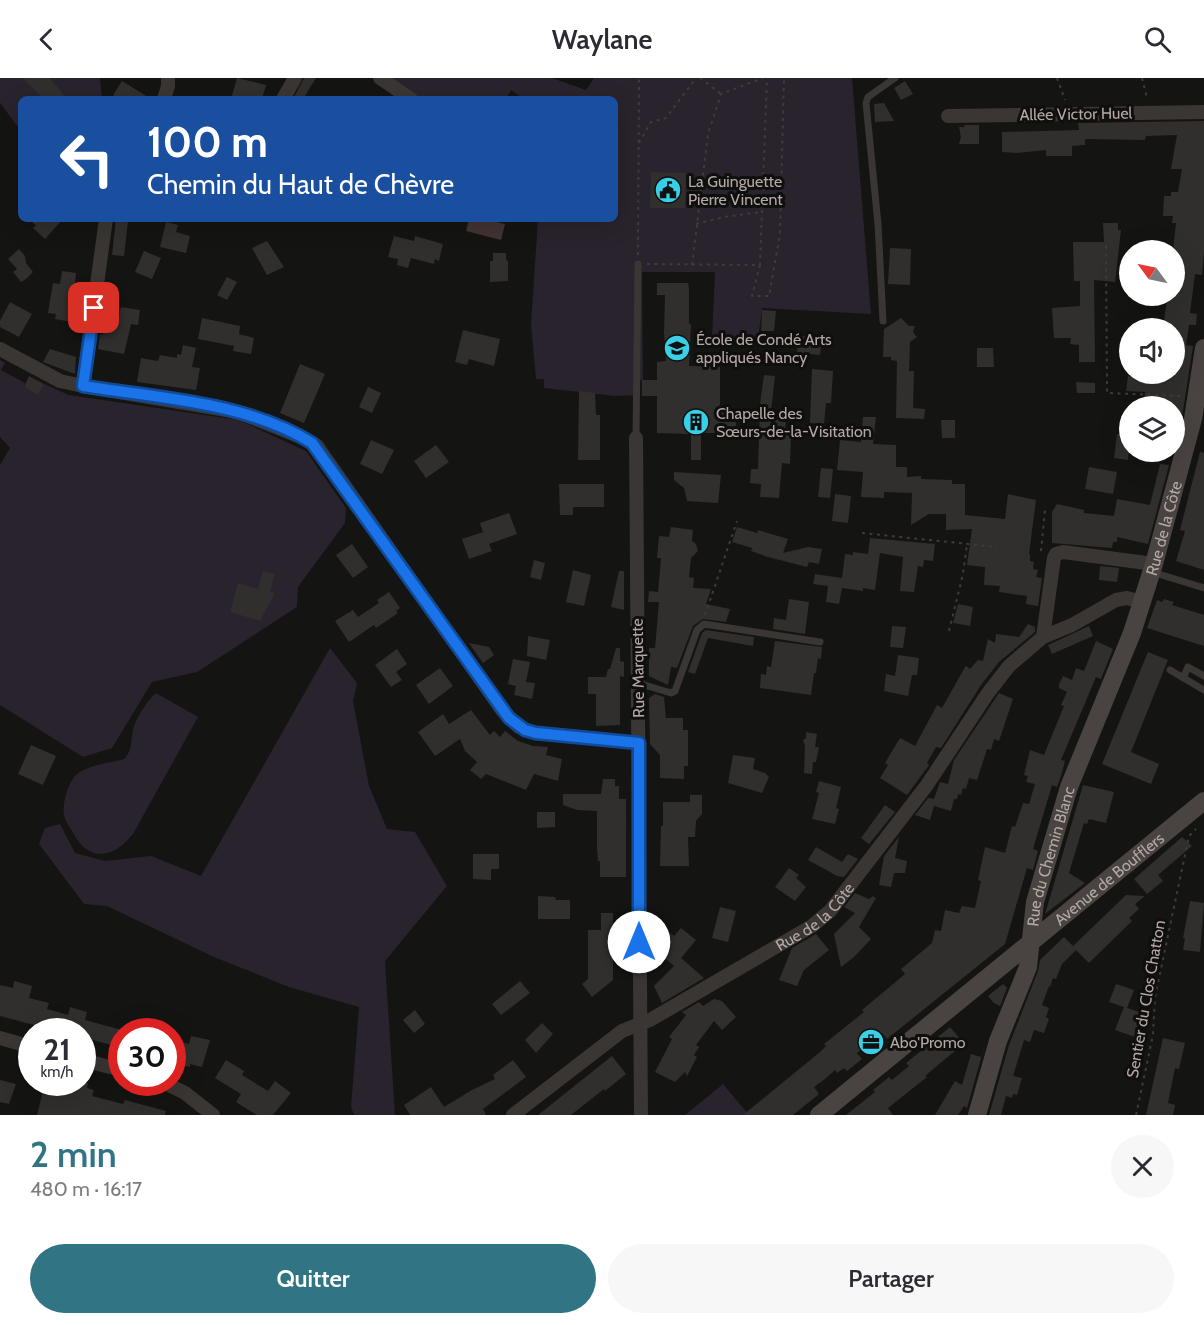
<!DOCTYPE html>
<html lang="fr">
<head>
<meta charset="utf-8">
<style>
  body { margin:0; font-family:Cabin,sans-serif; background:#f7f7f7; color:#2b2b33; height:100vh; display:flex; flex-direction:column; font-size:22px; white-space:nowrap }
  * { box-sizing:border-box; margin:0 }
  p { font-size:20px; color:#7c7c81 }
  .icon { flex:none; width:33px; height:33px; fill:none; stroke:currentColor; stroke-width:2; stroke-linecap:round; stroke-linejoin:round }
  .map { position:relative; height:1037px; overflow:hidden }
  .sheet { display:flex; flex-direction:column; background:#fff; flex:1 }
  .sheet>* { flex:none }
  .guide { position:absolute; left:18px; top:18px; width:600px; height:126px; border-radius:9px; box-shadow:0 6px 24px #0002; background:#1a4fa0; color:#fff; overflow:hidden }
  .needle { width:39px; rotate:303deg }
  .tools { position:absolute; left:1119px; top:162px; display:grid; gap:12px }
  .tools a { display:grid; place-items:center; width:66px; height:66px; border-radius:50%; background:#fff; box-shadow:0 6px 24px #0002; font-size:30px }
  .speed { position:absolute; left:18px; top:940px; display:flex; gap:12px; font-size:30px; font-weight:700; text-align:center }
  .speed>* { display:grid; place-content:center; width:78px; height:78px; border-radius:50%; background:#fff; box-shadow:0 6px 24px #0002; line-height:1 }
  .speed small { font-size:15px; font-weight:400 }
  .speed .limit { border:9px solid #d22; background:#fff; color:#111 }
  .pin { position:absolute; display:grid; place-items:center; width:51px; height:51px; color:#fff; margin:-26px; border-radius:12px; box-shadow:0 3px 9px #0006 }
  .me { position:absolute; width:66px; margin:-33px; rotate:0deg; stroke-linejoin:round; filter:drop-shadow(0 0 4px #0008) }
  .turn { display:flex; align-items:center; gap:21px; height:126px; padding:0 30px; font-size:27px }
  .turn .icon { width:78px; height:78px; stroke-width:2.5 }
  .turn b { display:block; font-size:42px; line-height:51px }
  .round { display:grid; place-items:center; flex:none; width:63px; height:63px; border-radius:32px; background:#f7f7f7 }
  .head { display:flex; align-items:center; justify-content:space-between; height:102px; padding:0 30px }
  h1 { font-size:36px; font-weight:600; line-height:45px; color:#317584 }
  .button { display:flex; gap:12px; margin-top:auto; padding:12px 30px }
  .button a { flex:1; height:69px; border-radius:36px; background:#317584; color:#fff; font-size:24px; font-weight:600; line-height:69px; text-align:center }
  .button a+a { background:#f7f7f7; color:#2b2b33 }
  header { display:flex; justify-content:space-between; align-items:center; height:78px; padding:0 30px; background:#fff; font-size:27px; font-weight:600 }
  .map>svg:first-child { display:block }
  .green { fill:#28232c }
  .water { fill:#423334 }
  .building { fill:#302f2e }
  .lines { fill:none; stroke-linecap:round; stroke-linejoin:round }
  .path { stroke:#403b3a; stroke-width:2; stroke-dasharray:3 4.5; stroke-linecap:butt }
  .lane { stroke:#393634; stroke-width:7 }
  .street { stroke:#393634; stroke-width:14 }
  .secondary { stroke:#494442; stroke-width:18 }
  .route-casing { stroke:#114b97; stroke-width:15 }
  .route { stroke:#1a73e8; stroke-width:10 }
  .labels { text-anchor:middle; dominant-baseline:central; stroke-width:6; stroke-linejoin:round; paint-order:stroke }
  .street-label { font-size:16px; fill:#b4a8a5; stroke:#0f0f0e }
  .poi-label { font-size:16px; fill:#b4a8a5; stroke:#0f0f0e; text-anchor:start }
</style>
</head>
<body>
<header><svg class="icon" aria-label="back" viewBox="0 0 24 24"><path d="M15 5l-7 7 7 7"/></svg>Waylane<svg class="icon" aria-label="search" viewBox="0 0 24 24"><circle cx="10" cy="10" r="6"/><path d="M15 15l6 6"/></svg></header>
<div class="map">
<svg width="1204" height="1037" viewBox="0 0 1204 1037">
  <rect width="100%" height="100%" fill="#141413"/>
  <path class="green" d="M0,0H100L102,21H21V53L0,25Z
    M384,0H552L586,12L594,0H852L871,236L762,230L758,262L712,259L715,194H642L643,302H640L639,317L615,318L544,310V301H536L531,247L538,141H615V21H524L511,12L506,21H415Z
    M0,282L5,285L1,292L25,305L24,309L38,316L44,306L69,317L239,342L306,373L346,430L345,445L298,509L297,529L197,594L152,604L112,670L83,679L0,627V387L10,370L0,359Z
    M330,570L357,605L353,623L369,708L387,751L415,754L447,808L385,883L395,1037H354L351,1029L359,929L289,909L214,879L107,828L84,826L39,766L45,750L60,746L75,775L105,783L151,778L201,798Z
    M156,615L198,639L133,756C113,781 88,785 72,753C69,749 65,742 64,737C62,727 68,704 76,697C87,687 110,685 124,681C134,671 130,660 134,648C138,637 147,623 156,615Z
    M723,1006L749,1037H685Z"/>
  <path class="water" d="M469,141H483L505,146L501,162L466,153Z"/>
  <path class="building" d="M22,0H50L67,21H44Z
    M237,0L266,7L262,21H231Z
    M304,0H316L303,21H293Z
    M122,3L151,21H119L113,17Z
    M905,3L913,16L901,22L894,10Z
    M884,25L894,43L875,44L874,26Z
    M1204,43V174L1202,197L1195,196L1190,235L1197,236L1196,247H1189L1186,267L1193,268L1182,339L1177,356L1174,355V328H1143L1145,314L1126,313L1128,298L1158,299L1159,296H1174V250H1163L1167,222H1172V218H1174V172H1173L1176,145H1172L1173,138H1163L1164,118H1171V114H1178L1182,91H1171L1177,57L1146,58L1145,62L1085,61V67L1072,68V78H1046V72L1017,75L1002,74V54L1079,52L1078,45Z
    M964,47H979V66H959L961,59L959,49H965Z
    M651,94L686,95L685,130H650Z
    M28,141H63L45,161L33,150L36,147Z
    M116,141L128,143L124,178L112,177Z
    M166,144L178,147L176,154L190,158L186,175L160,169Z
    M1103,145H1118V152H1121L1115,204L1094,202L1095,284H1079V267L1070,266L1071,260H1054L1052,230L1080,228V203H1074L1073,164H1104Z
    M394,158L414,163L415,158L443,166L439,183L435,181L434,186L411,180L408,190L397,187L398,181L388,179Z
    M267,163L284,189L267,197L252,170Z
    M890,170L911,171L910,207L888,206Z
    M19,171L25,178L26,185L33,194L26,201L21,204L13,194L17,191L8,181Z
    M144,173L161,180L152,201L135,194Z
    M493,175H506V182L508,183V203L490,204V183H493Z
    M62,193L76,195L75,205H78L72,244L55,241L56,236L48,235L53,205L60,206Z
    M227,199L237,204L227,222L217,217Z
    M657,205H688L689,211V246H691L689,288L720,289V332H736V355H701V382H691V356L657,355V318H642V302H657V284L666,283L664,255L665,217H657Z
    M10,224L32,236L19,259L0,249V243Z
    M121,229L140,232L138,247L131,246L124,276L98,271L100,256L103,257L104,248L115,251Z
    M762,232L776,233L774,253H761Z
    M202,240L240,248L239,256L254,260L251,276L233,273L234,268L198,261Z
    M901,240L909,248H915L913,254L917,259L910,264L909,293H914L913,330L925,331L924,341L896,340L897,283L891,282V279H883L884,251Z
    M463,252L500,261L494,288L469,281L467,287L455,284Z
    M798,258L822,259L820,277L797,275Z
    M183,267L196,270L192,289L200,290L196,312L137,304L141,280L158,283L160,277L177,280V276L181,277Z
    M977,270H993L994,289H977Z
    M50,271L76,279L75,296L43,284Z
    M300,286L325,296L304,345L280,335Z
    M812,291L833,293L831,325H826L824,346L810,345Z
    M764,297L775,298L771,333L786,335L785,357L791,358L790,386L782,385L779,420L760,419L761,406L750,405L751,391H758L760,326Z
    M29,298L44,306L38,317L24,309Z
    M1076,304L1095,305V315H1077Z
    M368,309L381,315L372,335L359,329Z
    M579,313L595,315L596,337H600V382H578Z
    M863,339H876L873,366L896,367V389H907V399L921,398V401L952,402V406H965V437L1005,441L1008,416L1036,422L1029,476H1030V483L1034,484L1033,491L1038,492L1036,499L1042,500L1038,528L1026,526L1027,518L999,514L1000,508L984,507L985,489L967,487L972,451L946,452V436H929L911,447L912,415L884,414V420L861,419L863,394L837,392L840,362L861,364Z
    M941,342H955V360H942Z
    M1117,356L1130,357L1128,382L1114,380Z
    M371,362L394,372L382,396L360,386Z
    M436,367L449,384L426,400L414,383Z
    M1200,374L1204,375V492L1176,483L1185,453L1180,452Z
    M1160,386L1169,387L1148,466L1117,459V464H1113L1112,470L1052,465V434L1057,426L1084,432V435L1114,438L1117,421L1150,427Z
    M1089,389L1117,394L1113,416L1085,411Z
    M821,390L833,391L830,420L818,419Z
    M674,394L721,397L718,425L687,423L684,410L674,402Z
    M559,406H604V429H573V437H560Z
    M835,416L851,418L848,445L832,443Z
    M509,435L517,456L489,466L492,473L469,481L462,461L483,454L480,445Z
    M671,449L693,452L692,463L696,466L698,473L691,480L689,499L694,500L693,510L711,511L706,526L730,531L726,544L703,541L693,548L677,590L671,589L668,607L649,598V570H655L659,524H648L649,513L658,514L661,480H657L659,458L669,459Z
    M737,449L757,455L758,452L788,461L783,475L808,469L822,471L819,486L809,484L807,489L768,479L751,473L752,470L732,464Z
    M870,460L935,466L933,483L924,482L923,489L918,488L914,514L900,513L903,479L880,475L875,512L863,510V513L842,510L839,526L826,524L828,508L813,506L815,496L842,500L845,476L853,477V474L868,476Z
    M352,466L368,489L353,500L336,477Z
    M534,482L545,485L541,502L530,499Z
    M1100,488L1119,490L1117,504L1099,502Z
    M573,492L591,497L584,528L566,524Z
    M263,493L275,496L270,514L275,515L260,543L230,534L238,505L258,511Z
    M619,493H624V532L611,529Z
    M389,514L400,530L396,533L398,535L376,550L374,547L349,564L335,543L353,532L358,539L379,525L377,522Z
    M789,521L809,524L805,556L773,551L774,540L786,542Z
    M1164,521L1174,524L1172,527L1204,537V568L1147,550L1157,522L1162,524Z
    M958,526L973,529L970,548L953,545Z
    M1028,546L1035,549V554L999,584L981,607L941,670L936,669L927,685L929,687L907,717L880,700L888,687L885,685L900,660L915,668L937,627L942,630L965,589L966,588L970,591L978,582L983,583L988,561L995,565L996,556L1019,559Z
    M892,548L906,549L903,570L890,569Z
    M1089,548L1093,558L1052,576L1048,567Z
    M706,552L754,559L753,568L708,560L695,596L688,594L702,555Z
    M528,558L550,562L546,582L527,578Z
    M775,563L822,569L821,581L818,580L816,595H814L811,617L760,610L761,596L766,597L767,588L771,589Z
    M1096,563L1113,571L1101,601L1096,599L1061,682L1065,683L1061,698L1057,709L1052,707L1033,771L1038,773L1033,792L1027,790L1005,866L887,961L882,955L857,975L862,981L847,993L844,990L837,995L835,992L825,1001L814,1009L819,1016L793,1037H743L820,974L826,968L824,966L864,934L862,932L905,896L901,891L932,865L935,852L941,853L945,832L959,835L962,828L975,830L981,803L978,802L985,769L1005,775L1012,748L1015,749L1023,725L1029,726L1035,706L1026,704L1028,698L1024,697L1030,672L1044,677L1064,628L1061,627L1067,614L1059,610V606L1063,598L1072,602L1076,590L1084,593Z
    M469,565L489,569L494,577L483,585Z
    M616,570H620V583L624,584V599L620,598V647L596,648V616H588V599H606L608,591H610Z
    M397,571L407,586L396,594L402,602L391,609L375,587Z
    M1148,574L1168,582L1131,674L1159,686L1151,706L1102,686Z
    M898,577L919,580L917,597H912L908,618L884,613L886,596L895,598Z
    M513,581L530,584L526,604L535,605L532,621L514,617L516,608L508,606Z
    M440,590L453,608L429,626L416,607Z
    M999,615L1013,621L999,663L994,661L991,672L987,671L977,702L969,700L966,711L963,710L961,717L958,716L957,721H954L951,733L934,728L930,742L915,737L928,720L934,721L940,704L948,706L954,682Z
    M655,616L664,619L666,640H683V652H688V688H684V701L660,700V677L650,666L649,620Z
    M471,632L490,657L494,653L500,659L505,653L518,663L533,668L548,669L546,677L562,681L558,703L534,696L526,712L486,696L481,701L470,692L477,684L465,673L460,661L435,678L418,654L443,636L449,646Z
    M806,654L817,656L815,669H819L816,684H813L812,696L804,695L805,668L803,662L806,660Z
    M31,667L56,678L43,707L18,696Z
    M733,677L755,680L753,691L765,695L769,699L762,715L728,705Z
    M603,701H615V708H619V721H626V799H600V783H598L597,770V733L577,732L563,727V716H601Z
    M819,703L841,709L836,730L839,731L835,746L812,741L819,715L816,714Z
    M1083,707L1114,714L1106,745L1089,741L1087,746L1084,745L1069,795L1085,805L1045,836Z
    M690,717H702V736L696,743L695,759H688L689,788H660L661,748H663V724H690Z
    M885,727L895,734L869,766L861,760Z
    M537,734H555V749L537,750Z
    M899,759L895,780L907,783L905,795H894L891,809L879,807L884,778Z
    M1182,759L1192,768L1158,797L1163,803L1147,816L1134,801Z
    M816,769L842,784L848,776L858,781L844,799L837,798L808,782Z
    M473,776H499V791H491V802L473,801Z
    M789,790L799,797L796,800L806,809L795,823L775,809Z
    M855,815L869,821L873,818L876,820L859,849L871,861L854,879L841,889L834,856L855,835L844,829Z
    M1126,817L1145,818L1135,826L1139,831L1129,840L1132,843L1089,885L1076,872L1062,886L1056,901L1053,900L1050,909L1049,908L1042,927L1049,930L1046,939L1049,941L1044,955L1034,952L1030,964L1024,962L1013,998L1022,1000L1017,1017L1013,1016L1012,1020L1006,1018L1001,1037H989L1009,967L1038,893L1040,882L1064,859L1073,868Z
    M538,818L555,819L556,822H570V841H538Z
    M1190,823L1204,825L1200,874L1183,872L1185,860H1183Z
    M720,829L736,833L728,864L712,860Z
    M601,835H613V902L592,919L582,906L588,901V852H601Z
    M681,850L696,862L681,880L704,900L662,925L654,908L674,888L654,871V864L666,851L674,858Z
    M816,856L829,872L804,892L797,908L779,902L792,870Z
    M14,903L32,908L29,920L49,925L47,931L68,937L70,929L87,934L85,942L122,952V970L82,959V954H61L0,938V907L13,910Z
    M520,903L530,915L501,937L492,926Z
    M1003,906L1007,910L1000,928L994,925L988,918Z
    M1116,906L1134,912L1127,930L1109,924Z
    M714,921L722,923L736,939L722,952L714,943L696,967L699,969L694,977L697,979L687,998L685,994L675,1004L655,994L672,961L669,959L686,937L682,934L699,924L703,928Z
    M1124,929L1145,936L1135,959L1115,952Z
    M415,932L425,946L414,955L403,942Z
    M542,945L553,956L536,975L525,962Z
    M950,949L961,962L950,971L956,972L925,998L927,999L888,1030L893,1037H846L875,1014L873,1012L889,999L892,1002L909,988L906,985Z
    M191,958L210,962L202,989L190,986V989L172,985V965L176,966L177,963L189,966Z
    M1163,960L1185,965L1179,991L1175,990L1168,1025L1175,1027L1173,1037H1146Z
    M985,966L967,1030L964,1028L958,1037H935L955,1003L962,1007L971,976L981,979Z
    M612,978L626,996L605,1013L604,1011L571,1037H538Z
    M226,982L244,993L242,997L268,1013L275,1003L291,1015L273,1037H257L236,1024L241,1016L215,1000Z
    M513,982L526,999L483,1031L486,1037H410L404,1027L431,1009L444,1029L472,1012L495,1001L493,997Z
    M0,1002L16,1006L9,1026L0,1024Z
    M45,1005H88L87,1010L94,1012L92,1018L123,1026L125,1022L166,1033L165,1037H37Z"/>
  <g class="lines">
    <path class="path" d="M700,0L721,16
      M1057,0L1065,22
      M1142,0L1147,20
      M639,65L651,44L666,40L696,0
      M696,146L724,139L761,134
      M1106,168L1107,315L1180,318
      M638,177L639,0
      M647,186L760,187L767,0
      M692,187L708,56L721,16L763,0
      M760,187L752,218H769L780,156L784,0
      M862,455L997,469
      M1041,473L1045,432
      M705,537L737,443
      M949,553L963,496L967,466
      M1136,1037L1153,957L1155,919L1189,758L1196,751"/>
    <path class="lane" d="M883,243L878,146L866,25L868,19L895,0
      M636,360L638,186
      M1152,494L1204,510
      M1170,592L1204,612
      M1183,600L1188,589L1204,598
      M638,605L671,615L675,613L697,552L704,546L820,564"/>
    <g class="street">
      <path d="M380,0L411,21"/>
      <path d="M164,21L168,8V0"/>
      <path d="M283,21L295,0"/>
      <path d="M948,38L1204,34"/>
      <path d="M0,271L60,303L83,308L238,334L306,361L317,368L502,632L519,649L536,655L639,665"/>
      <path d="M83,308L106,141"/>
      <path d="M636,360L641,1037"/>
      <path d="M1043,559L1054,480L1056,476L1063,474L1154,486"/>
      <path d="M0,960L32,969"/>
      <path d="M82,982L122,992"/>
      <path d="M165,1005L185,1015L213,1037"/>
      <path id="s1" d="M513,1037L622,953L650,942L812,848L830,833L927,707L988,615L1009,588L1043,559L1072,547L1116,522L1127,520L1142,524"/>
    </g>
    <g class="secondary">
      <path id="s2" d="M819,1037L1204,723"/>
      <path id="s3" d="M977,1037L998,963L1028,889L1035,824L1069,709L1132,555L1154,486L1193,341L1204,270"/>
    </g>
  </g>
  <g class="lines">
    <defs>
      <path id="route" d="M94,230L83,308C158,320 247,324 312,365L509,640L525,652L536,655L639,665V864"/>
    </defs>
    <use href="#route" class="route-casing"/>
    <use href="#route" class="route"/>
  </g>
  <defs>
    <symbol id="civic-disc" viewBox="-11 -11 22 22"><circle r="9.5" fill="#39d0e7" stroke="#0f0f0e"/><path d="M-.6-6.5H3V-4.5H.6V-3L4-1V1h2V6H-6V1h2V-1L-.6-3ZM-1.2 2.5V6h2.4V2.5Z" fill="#111"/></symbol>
    <symbol id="university-disc" viewBox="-11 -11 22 22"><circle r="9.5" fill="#39d0e7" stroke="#0f0f0e"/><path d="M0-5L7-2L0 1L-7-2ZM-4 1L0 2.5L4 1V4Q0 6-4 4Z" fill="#111"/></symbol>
    <symbol id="building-disc" viewBox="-11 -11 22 22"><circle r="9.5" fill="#39d0e7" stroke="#0f0f0e"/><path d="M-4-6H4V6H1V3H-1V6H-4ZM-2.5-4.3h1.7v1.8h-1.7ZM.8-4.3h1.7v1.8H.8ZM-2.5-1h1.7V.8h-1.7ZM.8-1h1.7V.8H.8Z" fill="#111"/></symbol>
    <symbol id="office-disc" viewBox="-11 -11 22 22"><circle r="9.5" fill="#39d0e7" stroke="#0f0f0e"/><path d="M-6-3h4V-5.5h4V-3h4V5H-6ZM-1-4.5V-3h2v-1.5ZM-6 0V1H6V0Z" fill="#111"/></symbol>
  </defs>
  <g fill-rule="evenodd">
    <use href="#civic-disc" x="653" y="97" width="30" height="30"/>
    <use href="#university-disc" x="662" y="255" width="30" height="30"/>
    <use href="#building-disc" x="681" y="329" width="30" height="30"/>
    <use href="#office-disc" x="856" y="949" width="30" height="30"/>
  </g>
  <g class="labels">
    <g class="street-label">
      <text transform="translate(1076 36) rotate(-1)">Allée Victor Huel</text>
      <text stroke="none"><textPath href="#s3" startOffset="618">Rue de la Côte</textPath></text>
      <text transform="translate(638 590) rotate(-91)">Rue Marquette</text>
      <text stroke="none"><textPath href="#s3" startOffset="270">Rue du Chemin Blanc</textPath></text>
      <text stroke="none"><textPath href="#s2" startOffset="374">Avenue de Boufflers</textPath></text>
      <text stroke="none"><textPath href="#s1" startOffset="363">Rue de la Côte</textPath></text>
      <text transform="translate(1146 921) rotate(-80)">Sentier du Clos Chatton</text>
    </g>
    <g class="poi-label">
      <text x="688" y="103">La Guinguette<tspan x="688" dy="18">Pierre Vincent</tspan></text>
      <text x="696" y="261">École de Condé Arts<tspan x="696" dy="18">appliqués Nancy</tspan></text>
      <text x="716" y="335">Chapelle des<tspan x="716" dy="18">Sœurs-de-la-Visitation</tspan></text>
      <text x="890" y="964">Abo'Promo</text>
    </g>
  </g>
</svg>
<div class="tools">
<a><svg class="needle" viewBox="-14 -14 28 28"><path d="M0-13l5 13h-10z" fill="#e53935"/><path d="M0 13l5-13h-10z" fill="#7c7c81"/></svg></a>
<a><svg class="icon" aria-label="sound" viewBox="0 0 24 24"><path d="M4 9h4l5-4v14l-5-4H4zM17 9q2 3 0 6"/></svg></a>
<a><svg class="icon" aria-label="layers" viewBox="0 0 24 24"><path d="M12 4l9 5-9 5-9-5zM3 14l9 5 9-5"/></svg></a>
</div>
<div class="speed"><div>21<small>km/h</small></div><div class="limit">30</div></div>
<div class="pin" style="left:94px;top:230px;background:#d93025"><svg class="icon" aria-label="arrive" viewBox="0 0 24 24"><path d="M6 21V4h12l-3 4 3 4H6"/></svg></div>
<svg class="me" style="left:639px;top:864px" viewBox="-20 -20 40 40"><circle r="19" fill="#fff"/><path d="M0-13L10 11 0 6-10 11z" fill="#1a73e8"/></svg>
<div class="guide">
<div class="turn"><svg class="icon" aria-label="left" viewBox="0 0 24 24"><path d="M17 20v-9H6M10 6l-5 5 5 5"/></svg><div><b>100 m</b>Chemin du Haut de Chèvre</div></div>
</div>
</div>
<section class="sheet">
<div class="head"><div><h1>2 min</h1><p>480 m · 16:17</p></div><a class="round"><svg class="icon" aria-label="close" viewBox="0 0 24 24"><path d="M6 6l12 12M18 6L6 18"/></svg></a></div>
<div class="button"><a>Quitter</a><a>Partager</a></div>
</section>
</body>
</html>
